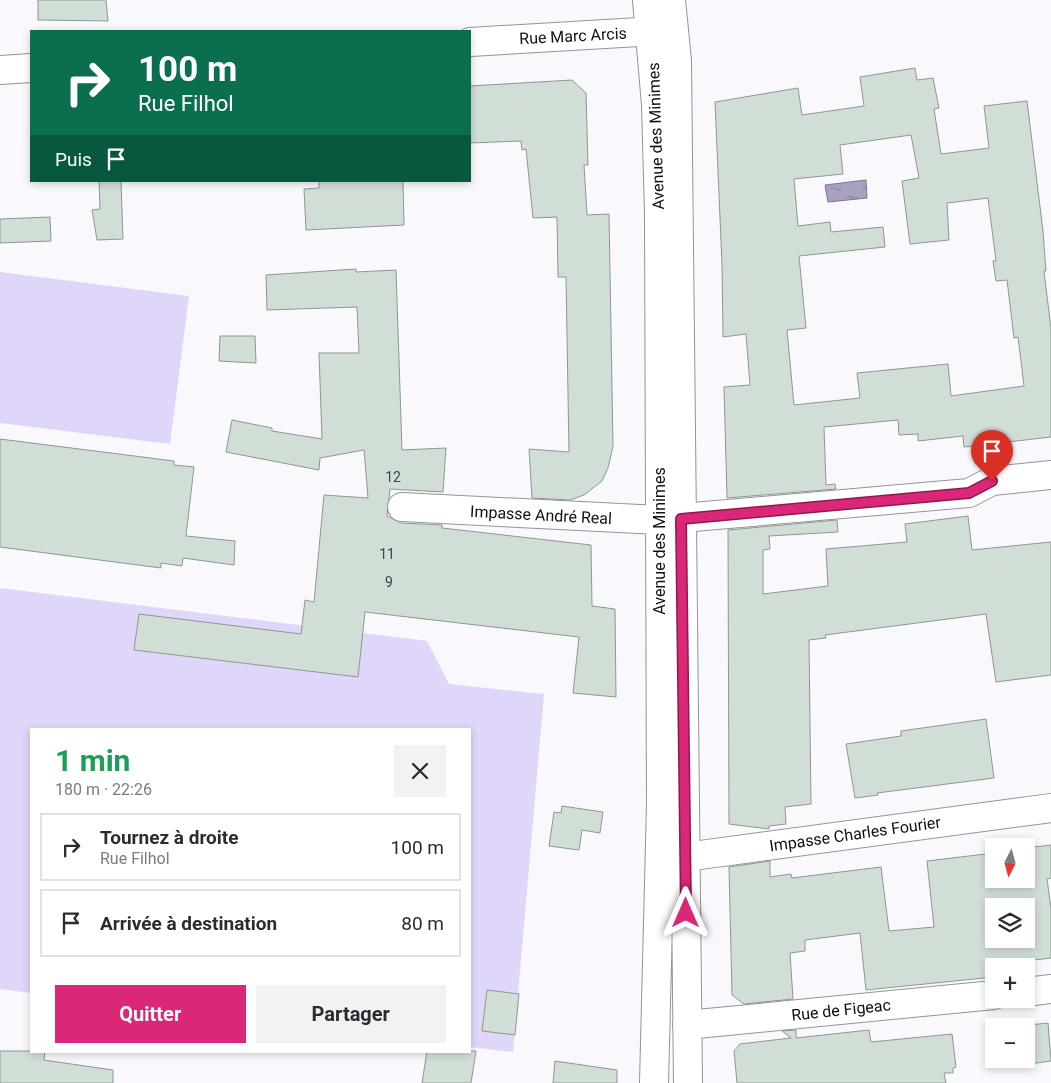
<!DOCTYPE html>
<html lang="fr">
<head>
<meta charset="utf-8">
<style>
  body { margin:0; font-family:Roboto,sans-serif; background:#f2f2f3; color:#2b2b33; height:100vh; display:flex; flex-direction:column; font-size:19px; white-space:nowrap }
  * { box-sizing:border-box; margin:0 }
  p { font-size:16px; color:#7c7c81 }
  .icon { flex:none; width:28px; height:28px; fill:none; stroke:currentColor; stroke-width:2; stroke-linecap:round; stroke-linejoin:round }
  .map { position:relative; flex:1; overflow:hidden }
  .panel { position:absolute; left:30px; top:728px; width:441px; height:325px; display:flex; flex-direction:column; background:#fff; border-radius:0px; box-shadow:0 2px 8px #0003 }
  .panel>* { flex:none }
  .banner { position:absolute; left:30px; top:30px; width:441px; height:152px; border-radius:0px; box-shadow:0 2px 8px #0003; background:#0b6e4f; color:#fff; overflow:hidden }
  .needle { width:32px; rotate:186deg }
  .controls { position:absolute; left:985px; top:838px; display:grid; gap:10px }
  .controls a { display:grid; place-items:center; width:50px; height:50px; border-radius:0px; background:#fff; box-shadow:0 2px 8px #0003; font-size:25px }
  .pin { position:absolute; display:grid; place-items:center; width:42px; height:42px; color:#fff; margin:-51px -21px; border-radius:50% 50% 50% 0; rotate:-45deg; box-shadow:0 0 5px #0007 }
  .pin .icon { rotate:45deg }
  .me { position:absolute; width:55px; margin:-28px; rotate:0deg; stroke-linejoin:round; filter:drop-shadow(0 0 4px #0008) }
  .turn { display:flex; align-items:center; gap:18px; height:105px; padding:0 25px; font-size:22px }
  .turn .icon { width:65px; height:65px; stroke-width:2.5 }
  .turn b { display:block; font-size:35px; line-height:42px }
  .then { display:flex; align-items:center; height:48px; padding:0 25px; background:#0003; gap:10px; font-size:19px }
  .round { display:grid; place-items:center; flex:none; width:52px; height:52px; border-radius:0px; background:#f2f2f3 }
  .overview { display:flex; align-items:center; justify-content:space-between; height:85px; padding:0 25px }
  h1 { font-size:30px; font-weight:700; line-height:38px; color:#1e9e55 }
  .button { display:flex; gap:10px; margin-top:auto; padding:10px 25px }
  .button a { flex:1; height:58px; border-radius:0px; background:#db2777; color:#fff; font-size:20px; font-weight:700; line-height:58px; text-align:center }
  .button a+a { background:#f2f2f3; color:#2b2b33 }
  ul { padding:0; list-style:none }
  li { display:flex; align-items:center; gap:15px; height:68px; margin:0 10px 8px; padding:0 15px; border:2px solid #e1e1e2; border-radius:0px }
  li div { flex:1 }
  li b { display:block; font-size:19px }
  li em { font-style:normal }
  .map>svg:first-child { display:block }
  .green { fill:#e0d6fa }
  .water { fill:url(#water-ripples); stroke:#7b748e }
  .building { fill:#d1ded6; stroke:#8c9891; fill-rule:evenodd }
  .lines { fill:none; stroke-linecap:round; stroke-linejoin:round }
  .minor-casing { stroke:#95929d; stroke-width:30 }
  .major-casing { stroke:#95929d; stroke-width:30 }
  .minor { stroke:#fff; stroke-width:28 }
  .major { stroke:#fff; stroke-width:28 }
  .route-casing { stroke:#8e194d; stroke-width:12 }
  .route { stroke:#db2777; stroke-width:9 }
  .labels { text-anchor:middle; dominant-baseline:central; stroke-width:5; stroke-linejoin:round; paint-order:stroke }
  .number-label { font-size:14px; fill:#404344 }
  .street-label { font-size:16px; fill:#100f13; stroke:#fff }
</style>
</head>
<body>
<div class="map">
<svg width="1051" height="1083" viewBox="0 0 1051 1083">
  <defs>
    <pattern id="water-ripples" width="26" height="14" patternUnits="userSpaceOnUse" patternTransform="scale(1.25)"><rect width="26" height="14" fill="#a9a0c2"/><path d="M2 4q2-2 4 0t4 0M15 11q2-2 4 0t4 0" fill="none" stroke="#88819c"/></pattern>
  </defs>
  <rect width="100%" height="100%" fill="#f9f8fd"/>
  <path class="green" d="M0,272L189,296L170,444L0,423Z
    M0,588L427,641L449,684L544,694L513,1052L470,1047V729H31V993L0,989Z"/>
  <path class="water" d="M866,180L867,198L828,202L825,185Z"/>
  <path class="building" d="M38,0H106L108,21L38,20Z
    M915,68L917,80L933,78L939,108L934,109L941,154L989,148L984,106L1027,101L1043,231L1046,271H1044L1051,329V437L964,447L963,436L918,441V434L899,435L898,420L824,427L826,485L835,484L836,489L727,498L724,387L750,385L746,334L723,337L722,264L715,102L798,88L802,115L864,106L860,77ZM911,135L919,178L902,181L910,244L949,240L947,203L988,198L996,261H993L996,281L1007,280L1014,338L1018,337L1024,386L951,396L948,364L857,373L860,398L794,405L787,330L806,328L799,256L885,247L883,227L831,232L830,222L798,226L794,179L843,174L840,145Z
    M572,80L586,93L588,165H584L587,215L609,214L613,446L608,468L602,481L584,495L570,500L532,498L529,449L569,452L566,277H558L557,217L533,218L526,149L522,150L521,141L470,143V86Z
    M99,181H121L123,239L97,240L92,210L100,209Z
    M319,181H403L404,225L306,230L304,189L319,188Z
    M50,217L51,241L0,243V219Z
    M356,269V272L396,270L402,450L446,448L443,492L390,489L387,516L401,523L442,525V528L591,545L592,606L615,609L616,697L573,693L579,637L365,612L358,677L134,650L139,614L301,634L305,600L314,602L324,495L368,498L364,450L320,458L319,470L226,452L232,420L272,428V431L322,439L319,353H359L357,307L267,310L266,275Z
    M220,336H255L256,363L219,361Z
    M0,439L174,461V465L194,467L186,536L235,541L234,565L183,558L182,566L161,563V568L0,547Z
    M968,516L972,550L1051,542V675L996,682L986,614L825,635L826,638L809,640L811,804L785,807L786,824L769,826V829L729,824L728,530L837,520L838,532L769,536L770,549L763,550V594L828,586L826,549L907,542L905,524Z
    M986,719L994,778L877,793L878,795L855,798L846,744L901,736V731Z
    M562,806L603,812L600,833L582,830L579,850L549,846L554,812L561,813Z
    M1051,845V878L1047,879L1051,909V958L1018,962L1019,966H994V977L866,990L860,933L805,940V951L790,953L793,999L744,1004L732,995L729,867L770,861V877L791,874L792,878L881,867L889,931L934,927L927,861L994,853V879H1026V848ZM994,906H1026V939H994Z
    M487,990L519,994L515,1035L482,1031Z
    M1048,1023L1051,1061L1015,1066L1014,1059H1026V1026H1020Z
    M796,1030V1038L869,1030L871,1042L952,1034L956,1067L953,1068V1073H944L946,1083H737L734,1051L740,1044L791,1038L782,1031Z
    M0,1051H45L44,1060L113,1070V1083H0Z
    M427,1051H476L471,1083H422Z
    M555,1061L617,1070V1083H553Z"/>
  <g class="lines">
    <defs>
      <path id="minor" d="M470,42L673,30
        M0,70L31,68
        M402,507L659,520L969,493L992,481L1051,475
        M663,860L1051,808
        M1026,992L1051,989
        M687,1025L994,995"/>
      <path id="major" d="M647,0L656,105L659,213L661,803L654,1083
        M671,0L677,61L688,1083"/>
    </defs>
    <use href="#minor" class="minor-casing"/>
    <use href="#major" class="major-casing"/>
    <use href="#minor" class="minor"/>
    <use href="#major" class="major"/>
  </g>
  <g class="lines">
    <defs>
      <path id="route" d="M686,913L681,519L969,493L992,481"/>
    </defs>
    <use href="#route" class="route-casing"/>
    <use href="#route" class="route"/>
  </g>
  <g class="labels">
    <g class="number-label">
      <text x="393" y="477">12</text>
      <text x="387" y="554">11</text>
      <text x="389" y="582">9</text>
    </g>
    <g class="street-label">
      <text transform="translate(573 36) rotate(-3)">Rue Marc Arcis</text>
      <text transform="translate(656 136) rotate(-92)">Avenue des Minimes</text>
      <text transform="translate(541 515) rotate(3)">Impasse André Real</text>
      <text transform="translate(659 541) rotate(-90)">Avenue des Minimes</text>
      <text transform="translate(855 834) rotate(-8)">Impasse Charles Fourier</text>
      <text transform="translate(841 1010) rotate(-6)">Rue de Figeac</text>
    </g>
  </g>
</svg>
<div class="controls">
<a><svg class="needle" viewBox="-14 -14 28 28"><path d="M0-13l5 13h-10z" fill="#e53935"/><path d="M0 13l5-13h-10z" fill="#7c7c81"/></svg></a>
<a><svg class="icon" aria-label="layers" viewBox="0 0 24 24"><path d="M12 4l9 5-9 5-9-5zM3 14l9 5 9-5"/></svg></a>
<a>+</a>
<a>−</a>
</div>
<div class="pin" style="left:992px;top:481px;background:#d93025"><svg class="icon" aria-label="arrive" viewBox="0 0 24 24"><path d="M6 21V4h12l-3 4 3 4H6"/></svg></div>
<svg class="me" style="left:686px;top:913px" viewBox="-20 -20 40 40"><path d="M0-17L14 15 0 8-14 15z" fill="#db2777" stroke="#fff" stroke-width="4"/></svg>
<div class="banner">
<div class="turn"><svg class="icon" aria-label="right" viewBox="0 0 24 24"><path d="M7 20v-9h11M14 6l5 5-5 5"/></svg><div><b>100 m</b>Rue Filhol</div></div>
<div class="then">Puis<svg class="icon" aria-label="arrive" viewBox="0 0 24 24"><path d="M6 21V4h12l-3 4 3 4H6"/></svg></div>
</div>
<section class="panel">
<div class="overview"><div><h1>1 min</h1><p>180 m · 22:26</p></div><a class="round"><svg class="icon" aria-label="close" viewBox="0 0 24 24"><path d="M6 6l12 12M18 6L6 18"/></svg></a></div>
<ul>
<li><svg class="icon" aria-label="right" viewBox="0 0 24 24"><path d="M7 20v-9h11M14 6l5 5-5 5"/></svg><div><b>Tournez à droite</b><p>Rue Filhol</p></div><em>100 m</em></li>
<li><svg class="icon" aria-label="arrive" viewBox="0 0 24 24"><path d="M6 21V4h12l-3 4 3 4H6"/></svg><div><b>Arrivée à destination</b></div><em>80 m</em></li>
</ul>
<div class="button"><a>Quitter</a><a>Partager</a></div>
</section>
</div>
</body>
</html>
